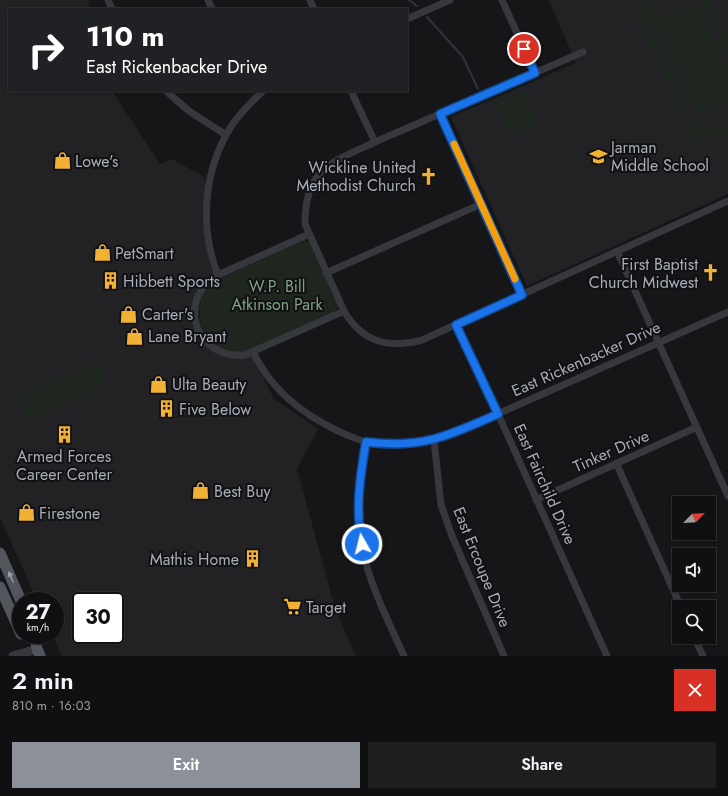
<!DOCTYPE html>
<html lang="en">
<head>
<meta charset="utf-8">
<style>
  body { margin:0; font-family:Jost,sans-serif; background:#1e1e20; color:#f1f3f6; height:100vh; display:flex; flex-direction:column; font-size:15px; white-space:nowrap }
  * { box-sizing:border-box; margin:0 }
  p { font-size:13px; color:#9c9d9f }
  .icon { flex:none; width:22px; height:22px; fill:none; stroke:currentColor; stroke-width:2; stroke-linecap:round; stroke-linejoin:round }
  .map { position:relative; height:656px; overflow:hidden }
  .drawer { display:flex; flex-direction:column; background:#101012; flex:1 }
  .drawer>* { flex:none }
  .hud { position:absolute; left:8px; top:8px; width:400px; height:84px; border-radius:0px; box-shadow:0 1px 3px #0004,0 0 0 1px #303032; background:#202124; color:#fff; overflow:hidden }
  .needle { width:26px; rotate:66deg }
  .fabs { position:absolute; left:672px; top:496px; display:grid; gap:8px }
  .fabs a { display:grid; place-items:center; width:44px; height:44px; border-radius:0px; background:#101012; box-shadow:0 1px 3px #0004,0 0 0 1px #303032; font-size:20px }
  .speed { position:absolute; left:12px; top:592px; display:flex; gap:8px; font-size:20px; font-weight:700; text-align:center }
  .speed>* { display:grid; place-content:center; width:52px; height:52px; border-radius:50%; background:#101012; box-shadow:0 1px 3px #0004,0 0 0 1px #303032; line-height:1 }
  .speed small { font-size:10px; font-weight:400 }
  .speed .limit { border:2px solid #111; border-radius:6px; background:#fff; color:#111 }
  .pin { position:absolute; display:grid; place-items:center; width:34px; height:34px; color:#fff; margin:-17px; border:2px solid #fff; border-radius:50%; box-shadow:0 1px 4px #0007 }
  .me { position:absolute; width:44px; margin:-22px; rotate:352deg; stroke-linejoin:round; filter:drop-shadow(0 0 3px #0008) }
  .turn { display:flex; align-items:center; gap:14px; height:84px; padding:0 12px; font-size:18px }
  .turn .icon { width:52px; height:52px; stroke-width:2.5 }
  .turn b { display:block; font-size:28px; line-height:34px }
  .round { display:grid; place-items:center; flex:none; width:42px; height:42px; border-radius:0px; background:#1e1e20 }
  .head { display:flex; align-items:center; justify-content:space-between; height:68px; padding:0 12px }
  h1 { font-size:24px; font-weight:600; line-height:30px }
  .cta { display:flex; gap:8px; margin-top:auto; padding:8px 12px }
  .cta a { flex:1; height:46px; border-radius:0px; background:#8c9099; color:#fff; font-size:16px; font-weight:600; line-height:46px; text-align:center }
  .cta a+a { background:#1e1e20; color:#f1f3f6 }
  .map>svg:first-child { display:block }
  .built { fill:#222225; fill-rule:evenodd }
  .green { fill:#1e261f }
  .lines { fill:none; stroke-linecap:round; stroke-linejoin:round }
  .stream { stroke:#2c353c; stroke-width:2 }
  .minor { stroke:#37383d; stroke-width:7 }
  .tertiary { stroke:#37383d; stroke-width:9 }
  .primary { stroke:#53555c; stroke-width:11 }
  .oneway { fill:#979ba6 }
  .route-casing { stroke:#114b97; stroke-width:10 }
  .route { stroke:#1a73e8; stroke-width:7 }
  .slow { stroke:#f59e0b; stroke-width:7 }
  .labels { text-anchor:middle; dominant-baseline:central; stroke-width:4; stroke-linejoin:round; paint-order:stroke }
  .poi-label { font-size:16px; fill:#a8adb8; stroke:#111113; text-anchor:start }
  .park-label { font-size:16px; fill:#7fa381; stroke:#111113 }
  .street-label { font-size:16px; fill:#a8adb8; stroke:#111113 }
</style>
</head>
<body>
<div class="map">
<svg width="728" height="656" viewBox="0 0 728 656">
  <rect width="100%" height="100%" fill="#161618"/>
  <path class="built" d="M0,0H89L88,9H9V91H112L160,164L172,159L206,178L202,218L206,246L216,280L207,289L199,307V318L228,350H249L274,399L318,429L297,469L336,612L356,656H62L53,635H55V601H37L0,517ZM81,601H115V635H81Z
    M549,0H728V194L527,286L451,117L576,63Z"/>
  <path class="green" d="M646,0H654L650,22L691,118C702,128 713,132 728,128V136C720,140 707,137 699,134L702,144L696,147L634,9L643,6V8Z
    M703,0H710L728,39V56Z
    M698,2L728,70V101L698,115L655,21Z
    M524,91L538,123L509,135L496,104Z
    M304,240L309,242L338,306L336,311L249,350L233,351L223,348L213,343L206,336L201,327L199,307L204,293L209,286L223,277Z
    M95,363C102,365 105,374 107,381L104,386L34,419L28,418L24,414L19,401L22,395Z"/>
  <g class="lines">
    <path class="stream" d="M409,0L417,6
      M427,17L463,57L478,89"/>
    <path class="minor" d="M108,0L112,9
      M208,0L212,9
      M310,0L314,9
      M502,0L535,73
      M407,19L450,0
      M583,52L375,142C331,163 305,168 305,224L344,311C362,342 388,349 422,340L728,201
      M166,91L189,111L226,135
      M351,91L375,142
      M440,114L522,295
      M309,234L218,275C175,299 195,360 245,355L344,311
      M617,251L728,496
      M326,273L481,204
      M218,275C200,230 203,178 226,135C235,118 249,104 263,91
      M456,325L472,356L607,656
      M253,352C271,390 302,414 338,431C347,435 357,440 367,442C393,448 422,444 448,436L728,312
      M434,440L441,505L452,536L504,656
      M366,442C361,471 356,500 359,530C364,574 386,616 404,656
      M617,465L681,607
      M536,500L697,427
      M694,637L703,656"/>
    <path class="tertiary" d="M13,656L37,649"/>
    <path class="primary" d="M0,553L21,601
      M0,587L21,634
      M35,635L37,649L40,656"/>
  </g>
  <defs><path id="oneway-solid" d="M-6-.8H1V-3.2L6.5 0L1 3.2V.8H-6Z"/></defs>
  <use class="oneway" href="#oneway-solid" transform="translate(11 577) rotate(-114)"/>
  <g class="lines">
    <defs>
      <path id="route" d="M362,544C355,509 360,477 366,442C423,449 447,436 498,414L456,325L522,295L440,114L535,73L524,49"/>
    </defs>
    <use href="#route" class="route-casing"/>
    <use href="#route" class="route"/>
    <path class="slow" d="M454,144L515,279"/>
  </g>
  <defs>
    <symbol id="school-bare" viewBox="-9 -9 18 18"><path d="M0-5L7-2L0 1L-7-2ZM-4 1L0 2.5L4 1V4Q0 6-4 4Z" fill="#f2b134" stroke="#111113" stroke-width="2.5" paint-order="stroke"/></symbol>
    <symbol id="shop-bare" viewBox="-9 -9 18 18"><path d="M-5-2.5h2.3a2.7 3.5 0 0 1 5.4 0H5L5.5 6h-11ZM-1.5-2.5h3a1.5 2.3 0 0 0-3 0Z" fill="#f2b134" stroke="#111113" stroke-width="2.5" paint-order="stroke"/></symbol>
    <symbol id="church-bare" viewBox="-9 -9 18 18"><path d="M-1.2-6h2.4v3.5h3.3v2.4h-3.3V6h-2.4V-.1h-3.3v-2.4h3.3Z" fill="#f2b134" stroke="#111113" stroke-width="2.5" paint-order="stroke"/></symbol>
    <symbol id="building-bare" viewBox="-9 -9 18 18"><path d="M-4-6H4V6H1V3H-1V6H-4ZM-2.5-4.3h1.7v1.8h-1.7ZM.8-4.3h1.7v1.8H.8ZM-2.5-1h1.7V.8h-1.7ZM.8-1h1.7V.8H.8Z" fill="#f2b134" stroke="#111113" stroke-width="2.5" paint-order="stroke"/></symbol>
    <symbol id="supermarket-bare" viewBox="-9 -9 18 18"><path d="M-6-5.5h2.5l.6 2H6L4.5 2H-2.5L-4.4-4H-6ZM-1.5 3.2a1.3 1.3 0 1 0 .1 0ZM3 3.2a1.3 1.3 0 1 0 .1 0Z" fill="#f2b134" stroke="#111113" stroke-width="2.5" paint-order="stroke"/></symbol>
  </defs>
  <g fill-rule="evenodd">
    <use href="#school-bare" x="586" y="144" width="25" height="25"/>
    <use href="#shop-bare" x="50" y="148" width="25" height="25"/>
    <use href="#church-bare" x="416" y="164" width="25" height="25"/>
    <use href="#shop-bare" x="90" y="240" width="25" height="25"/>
    <use href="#church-bare" x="698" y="260" width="25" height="25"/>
    <use href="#building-bare" x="98" y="268" width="25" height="25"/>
    <use href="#shop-bare" x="116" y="302" width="25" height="25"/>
    <use href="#shop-bare" x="122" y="324" width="25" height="25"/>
    <use href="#shop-bare" x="146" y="372" width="25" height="25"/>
    <use href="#building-bare" x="154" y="396" width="25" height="25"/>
    <use href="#building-bare" x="52" y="422" width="25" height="25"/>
    <use href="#shop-bare" x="188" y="478" width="25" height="25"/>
    <use href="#shop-bare" x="14" y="500" width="25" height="25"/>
    <use href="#building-bare" x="240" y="546" width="25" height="25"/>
    <use href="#supermarket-bare" x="280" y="594" width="25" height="25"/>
  </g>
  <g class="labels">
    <g class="poi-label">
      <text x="611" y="147">Jarman<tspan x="611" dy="18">Middle School</tspan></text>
      <text x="75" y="161">Lowe's</text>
      <text x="416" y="167" text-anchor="end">Wickline United<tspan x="416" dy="18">Methodist Church</tspan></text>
      <text x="115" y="253">PetSmart</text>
      <text x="698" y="264" text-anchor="end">First Baptist<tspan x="698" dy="18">Church Midwest</tspan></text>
      <text x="123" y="281">Hibbett Sports</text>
      <text x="142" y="314">Carter's</text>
      <text x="148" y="336">Lane Bryant</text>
      <text x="172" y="384">Ulta Beauty</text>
      <text x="179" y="409">Five Below</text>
      <text x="64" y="456" text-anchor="middle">Armed Forces<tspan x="64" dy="18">Career Center</tspan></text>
      <text x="214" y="491">Best Buy</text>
      <text x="39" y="513">Firestone</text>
      <text x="239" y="559" text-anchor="end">Mathis Home</text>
      <text x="306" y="607">Target</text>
    </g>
    <g class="park-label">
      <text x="277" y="286">W.P. Bill<tspan x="277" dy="18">Atkinson Park</tspan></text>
    </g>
    <g class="street-label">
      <text transform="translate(586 359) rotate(-24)">East Rickenbacker Drive</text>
      <text transform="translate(611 451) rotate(-24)">Tinker Drive</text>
      <text transform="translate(545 484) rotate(66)">East Fairchild Drive</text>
      <text transform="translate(482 567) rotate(68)">East Ercoupe Drive</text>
    </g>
  </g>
</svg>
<div class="fabs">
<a><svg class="needle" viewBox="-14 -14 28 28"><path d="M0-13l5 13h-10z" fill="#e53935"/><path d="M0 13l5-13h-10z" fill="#9c9d9f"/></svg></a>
<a><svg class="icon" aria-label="sound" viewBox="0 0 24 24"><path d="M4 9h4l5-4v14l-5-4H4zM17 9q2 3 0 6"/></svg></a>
<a><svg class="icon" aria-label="search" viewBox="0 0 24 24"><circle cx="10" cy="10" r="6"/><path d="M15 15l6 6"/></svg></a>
</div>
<div class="speed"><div>27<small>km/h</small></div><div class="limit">30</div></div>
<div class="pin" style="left:524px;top:49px;background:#d93025"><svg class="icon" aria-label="arrive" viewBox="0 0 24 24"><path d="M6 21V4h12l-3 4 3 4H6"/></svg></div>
<svg class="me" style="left:362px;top:544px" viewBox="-20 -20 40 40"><circle r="17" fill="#1a73e8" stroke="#fff" stroke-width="3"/><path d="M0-11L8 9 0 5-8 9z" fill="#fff"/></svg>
<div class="hud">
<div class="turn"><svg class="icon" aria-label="right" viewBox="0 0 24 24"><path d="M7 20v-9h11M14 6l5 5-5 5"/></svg><div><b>110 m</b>East Rickenbacker Drive</div></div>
</div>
</div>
<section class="drawer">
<div class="head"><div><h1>2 min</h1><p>810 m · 16:03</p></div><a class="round" style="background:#d93025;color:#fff"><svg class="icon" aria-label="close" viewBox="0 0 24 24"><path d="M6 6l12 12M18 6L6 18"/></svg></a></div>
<div class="cta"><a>Exit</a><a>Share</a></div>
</section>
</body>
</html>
